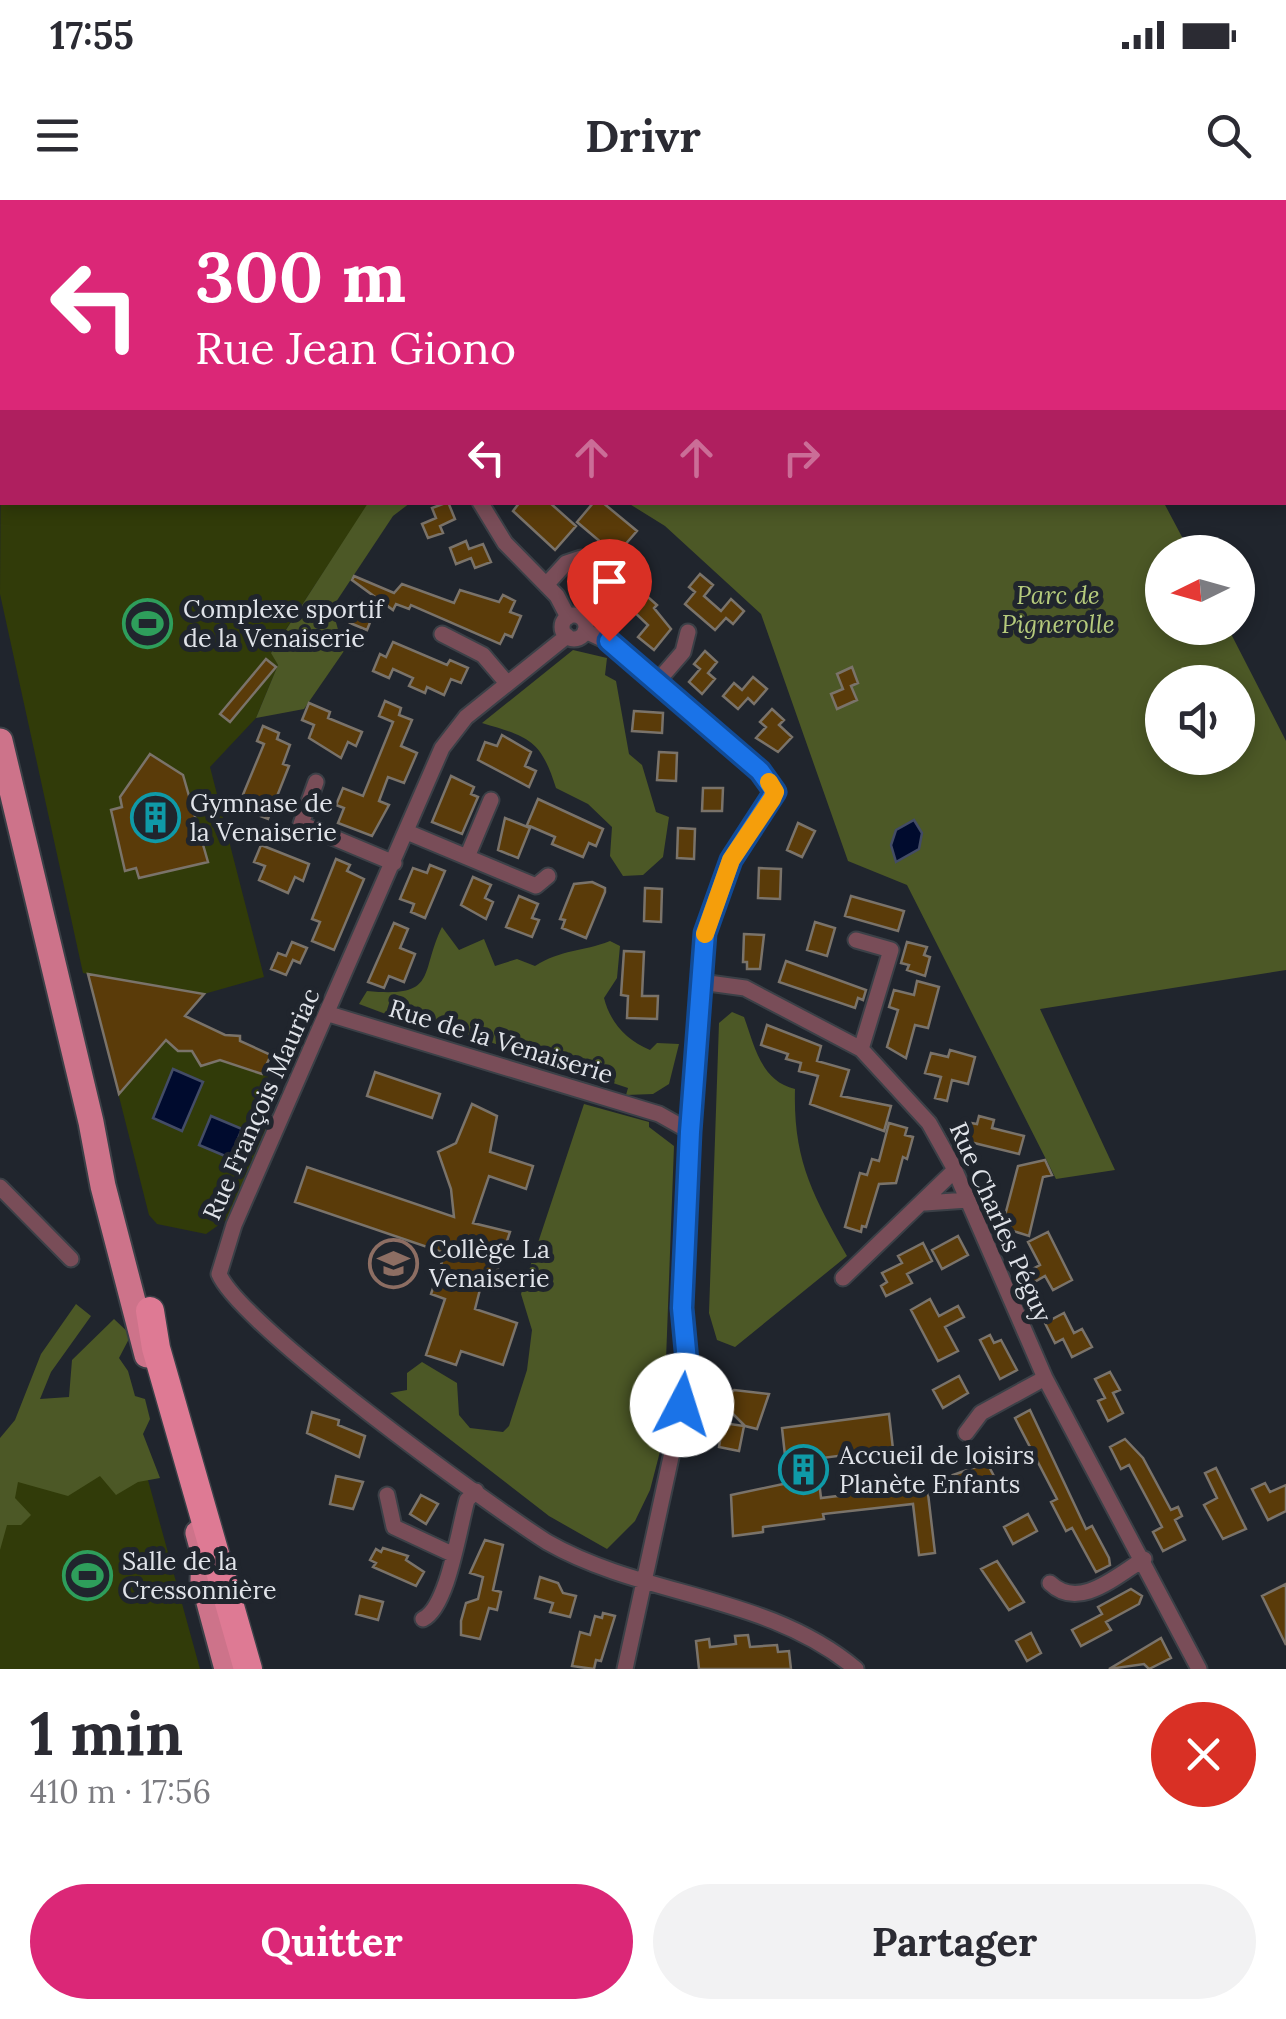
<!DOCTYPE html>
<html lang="fr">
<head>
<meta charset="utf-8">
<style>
  body { margin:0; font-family:Lora,serif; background:#f2f2f3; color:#2b2b33; height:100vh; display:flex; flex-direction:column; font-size:38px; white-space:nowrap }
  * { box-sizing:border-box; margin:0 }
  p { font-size:32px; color:#7c7c81 }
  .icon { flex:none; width:55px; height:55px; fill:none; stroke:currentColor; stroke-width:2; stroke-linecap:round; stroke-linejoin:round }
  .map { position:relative; height:1469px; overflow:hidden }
  .sheet { display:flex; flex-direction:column; background:#fff; flex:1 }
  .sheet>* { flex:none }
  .top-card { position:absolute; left:0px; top:0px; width:1288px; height:305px; box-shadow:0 5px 15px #0003; background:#db2777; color:#fff; overflow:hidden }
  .needle { width:65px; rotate:265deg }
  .fabs { position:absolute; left:1145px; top:335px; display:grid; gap:20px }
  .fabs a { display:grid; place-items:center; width:110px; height:110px; border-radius:50%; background:#fff; box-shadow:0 5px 15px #0003; font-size:50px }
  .pin { position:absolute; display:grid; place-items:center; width:85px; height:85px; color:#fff; margin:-102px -42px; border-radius:50% 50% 50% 0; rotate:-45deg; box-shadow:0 0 10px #0007 }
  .pin .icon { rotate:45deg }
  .me { position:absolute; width:110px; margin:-55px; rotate:5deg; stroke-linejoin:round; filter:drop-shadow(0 0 8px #0008) }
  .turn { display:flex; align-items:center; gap:35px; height:210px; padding:0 30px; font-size:45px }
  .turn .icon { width:130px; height:130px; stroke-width:2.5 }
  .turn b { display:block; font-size:70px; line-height:85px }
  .lanes { display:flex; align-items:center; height:95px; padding:0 30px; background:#0003; justify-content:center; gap:50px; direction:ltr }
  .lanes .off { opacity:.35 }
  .round { display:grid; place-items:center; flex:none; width:105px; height:105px; border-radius:52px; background:#f2f2f3 }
  .headline { display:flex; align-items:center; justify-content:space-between; height:170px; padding:0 30px }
  h1 { font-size:60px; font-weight:700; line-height:75px }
  .action { display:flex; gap:20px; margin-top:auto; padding:20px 30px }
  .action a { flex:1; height:115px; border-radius:60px; background:#db2777; color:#fff; font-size:40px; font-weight:700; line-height:115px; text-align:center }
  .action a+a { background:#f2f2f3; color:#2b2b33 }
  .status { display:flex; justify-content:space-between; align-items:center; height:70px; padding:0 50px; background:#fff; direction:ltr }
  .status svg { height:28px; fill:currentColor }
  header { display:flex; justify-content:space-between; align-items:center; height:130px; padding:0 30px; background:#fff; font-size:45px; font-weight:700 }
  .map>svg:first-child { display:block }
  .green { fill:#313b09 }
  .forest { fill:#4c5826; fill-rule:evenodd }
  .water { fill:#000b2e; stroke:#434c66; stroke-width:2.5 }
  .building { fill:#5a3b09; stroke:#7a736a; stroke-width:2.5 }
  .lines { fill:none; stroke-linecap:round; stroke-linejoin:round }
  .minor-casing { stroke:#3b4047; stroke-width:19 }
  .primary-casing { stroke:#3b4047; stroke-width:29 }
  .trunk-casing { stroke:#3b4047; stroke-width:31 }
  .minor { stroke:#794d58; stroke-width:15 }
  .primary { stroke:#cd738a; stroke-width:25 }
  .trunk { stroke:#de7a94; stroke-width:28 }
  .route-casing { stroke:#114b97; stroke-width:25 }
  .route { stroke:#1a73e8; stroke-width:18 }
  .slow { stroke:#f59e0b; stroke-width:18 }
  .labels { text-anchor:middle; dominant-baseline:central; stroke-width:10; stroke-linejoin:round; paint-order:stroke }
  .park-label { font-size:25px; font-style:italic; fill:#b5ca7c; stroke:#20252d }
  .poi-label { font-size:25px; fill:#e0e3e9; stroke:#20252d; text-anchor:start }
  .street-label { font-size:25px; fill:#e0e3e9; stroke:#20252d }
</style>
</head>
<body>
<div class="status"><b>17:55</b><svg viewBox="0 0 49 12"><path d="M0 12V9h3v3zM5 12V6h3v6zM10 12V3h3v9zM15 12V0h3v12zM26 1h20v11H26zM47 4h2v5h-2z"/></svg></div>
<header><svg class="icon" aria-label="menu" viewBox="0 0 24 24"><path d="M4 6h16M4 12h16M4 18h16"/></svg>Drivr<svg class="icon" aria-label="search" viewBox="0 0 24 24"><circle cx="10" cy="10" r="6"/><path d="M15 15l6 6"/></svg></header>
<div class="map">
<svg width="1286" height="1469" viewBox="0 0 1286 1469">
  <rect width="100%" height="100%" fill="#20252d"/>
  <path class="green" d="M2,80V302L369,303L271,452L278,465L256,518L210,567L264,777L204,794L186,816L225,835L240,836V841L271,855L265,867L271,870L253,911L271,919L230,1017L206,1034L157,1024L149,1015L88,774L83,773L0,394Z
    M0,1261L148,1280L200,1469H0Z"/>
  <path class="forest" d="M483,0H1006L1007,2H483Z
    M368,303H410L393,316L332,408L344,451L304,509L256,518L278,465L271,453Z
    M628,303H1164L1190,352H1162V428H1228L1286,541V770L1040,809L1115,970L1056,979L907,685L848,661L761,414L665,326ZM1162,482H1238V558H1162Z
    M573,450L607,458L605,475L616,481L629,554L642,565L656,612L669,617L663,657L643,675L623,676L610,656L612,627L588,604L556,588C541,540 529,537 482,523Z
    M442,727L459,750L484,739L495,766L517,759L535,766C562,749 582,752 610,741L620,746L617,778L604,798C610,822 626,840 650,850L657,843L679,844L669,884L653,894L626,895L628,888L412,816L407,822L359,804L367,791C439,798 419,774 442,727Z
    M732,812L744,817C755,847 761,881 795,889C793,960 813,996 847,1056L735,1147L717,1140L709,1113L719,823Z
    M584,904L649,922V927L674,946L663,1240L650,1290L635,1321L607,1349L549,1316L390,1193L407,1190V1173L422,1162L457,1183L459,1215L470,1228L503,1232L509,1226L527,1170L532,1130L521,1094Z
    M76,1104L91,1116L51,1172L40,1199L69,1197L72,1160L114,1119L131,1135L119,1158L128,1171L135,1196L145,1199L150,1219L143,1234L160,1278L138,1282L116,1295L100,1276L68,1296L18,1282L15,1298L31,1315L21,1325H7L0,1350V1238L15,1220L41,1154Z"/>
  <path class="water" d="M914,620L922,633L919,649L896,662L891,645L896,630Z
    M173,869L203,882L182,931L153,918Z
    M211,916L242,929L230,958L199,945Z"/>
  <path class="building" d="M448,302L455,319L440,326L443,333L428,338L422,324L436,318L432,308Z
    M520,302H549L576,326L555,350L513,311Z
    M594,302H602L637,331L616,355L577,322Z
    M466,341L469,349L483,344L491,362L475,368L471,358L456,364L450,348Z
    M624,358L649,379L640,390L657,405L654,408L671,429L654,450L638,437L648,425L627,405L611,424L603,417L608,411L602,406L607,400L596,390Z
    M700,374L713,385L704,396L721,411L731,399L744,411L733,424L726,418L715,430L685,404L695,392L689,387Z
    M354,376L394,393L402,384L454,403L460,390L499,402L503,395L515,401L510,412L521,416L512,437L505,434L500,444L411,405L409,409L396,404L393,410L352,380Z
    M356,408L373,415L367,430L350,423Z
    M393,442L447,465L450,460L468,468L461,483L451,479L444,495L427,487L425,493L409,486L413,478L393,469L389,478L373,471L380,454L386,457Z
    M705,451L717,462L708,473L715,479L702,494L689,482L700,469L694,464Z
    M266,459L276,467L230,522L220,514Z
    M852,467L858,483L851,486L857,500L837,509L831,494L843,489L837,474Z
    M753,477L767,489L754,504L748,498L738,509L723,496L734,483L742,490Z
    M385,501L401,508L399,515L412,520L401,546L417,553L404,583L388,577L379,601L389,605L372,636L338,623L344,608L336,605L343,588L363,596L393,522L379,516Z
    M309,503L330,512L328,518L362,532L356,546L348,542L341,558L309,538L314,525L302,520Z
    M772,509L784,520L779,525L792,537L778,552L756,538L766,527L760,522Z
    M634,511L663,513L662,533L632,531Z
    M263,526L279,533L277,539L290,545L283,564L289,566L268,619L252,613L256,603L242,597L264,544L257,541Z
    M502,535L531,552L525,566L536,571L529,587L478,560L485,542L497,546Z
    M659,552L677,553L676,581L657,580Z
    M150,554L183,575L208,662L139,678L136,668L125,671L111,610L122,607L120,597Z
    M451,576L474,587L471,594L478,597L462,634L432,622Z
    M703,588H723L722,611H702Z
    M538,599L603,629L596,646L589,643L583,657L552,644L555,637L527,625Z
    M505,618L530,628L518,658L498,650Z
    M798,623L815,631L802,657L787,650Z
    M678,628L695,629L694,659L677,658Z
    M261,645L309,664L303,681L295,677L288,693L259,680L265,666L254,662Z
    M336,659L350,665L347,671L364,679L334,750L312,741L320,722L312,719Z
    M430,665L445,671L425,718L411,712L414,704L400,699L413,668L427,673Z
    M759,668L781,669L780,699L758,698Z
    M473,677L491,685L485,698L493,702L486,719L461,705Z
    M592,682L605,688V692L586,738L562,728L565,720L560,719L574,684Z
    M645,688L662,689L661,722L644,721Z
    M519,696L538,704L532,718L539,720L532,737L506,727Z
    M851,696L904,711L898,731L845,716Z
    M815,722L835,728L827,756L807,750Z
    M394,723L408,729L400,748L415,754L404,782L389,776L384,788L368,782Z
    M744,734L764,735L760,769H747V762H743Z
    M292,742L307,748L300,763L293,760L286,775L271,769L278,753L286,756Z
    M907,742L927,747L924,755L930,757L925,776L907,770L909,765L901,763Z
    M624,751L644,752L642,796H658L657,819L627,818L628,796L621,795Z
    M786,761L866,790L863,800L858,798L855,808L779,782Z
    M88,774L204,794L185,816L225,835L240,836V841L271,855L262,874L220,860L201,866L192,851H178L166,840L119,894Z
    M917,781L939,787L928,828L915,825L906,858L887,847L898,810L889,807L894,790L914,795Z
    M767,825L821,846L817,861L849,870L841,896L891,906L884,931L810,904L818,876L799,871L801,863L786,859L788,854L761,845Z
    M950,850L975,857L968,884L952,880L947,901L935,898L941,877L925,873L931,853L948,857Z
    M375,872L440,894L432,918L367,896Z
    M472,904L497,916L490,952L533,966L526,989L489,976L473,1023L510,1032L496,1074L485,1070L475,1109L517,1123L503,1165L461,1151L456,1165L426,1155L445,1099L431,1094L445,1053L295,1002L307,967L454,1017L451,989L438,952L456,943Z
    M979,916L994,920L992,928L1024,936L1019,954L966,941L971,923L977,924Z
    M889,923L907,928L905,935L913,937L907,959L903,957L896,983L879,984L866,1027L862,1026L861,1032L845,1027L860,973L867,975L872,959L879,961Z
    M1045,960L1052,975L1043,977L1029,1036L1010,1030L1011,1025L1003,1023L1018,966Z
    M1048,1032L1072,1080L1053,1090L1045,1076L1024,1088L1019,1076L1040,1065L1028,1042Z
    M958,1036L968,1055L942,1069L932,1050Z
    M923,1043L932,1061L907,1074L912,1083L886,1096L881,1086L887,1082L882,1073L902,1063L898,1056Z
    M930,1099L939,1116L958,1106L964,1117L945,1127L958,1151L938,1161L911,1110Z
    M1064,1113L1074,1133L1082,1129L1092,1147L1072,1157L1063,1139L1055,1143L1045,1123Z
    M990,1135L994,1143L1001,1140L1017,1170L1000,1179L980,1140Z
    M1110,1172L1120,1190L1113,1193L1123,1213L1108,1221L1098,1201L1105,1198L1095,1179Z
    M959,1176L968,1193L943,1208L933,1190Z
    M734,1190L769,1194L757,1229L745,1226L721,1202Z
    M1030,1210L1086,1329L1092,1326L1109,1358L1110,1365L1096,1372L1072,1328L1066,1331L1051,1302L1057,1299L1015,1218Z
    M312,1212L339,1220L338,1225L365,1236L359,1257L307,1233Z
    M889,1214L893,1249L806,1260L808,1282L819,1281L821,1298L927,1285L935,1353L919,1355L913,1304L823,1314L824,1319L763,1327V1332L733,1336L731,1295L788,1283L782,1228Z
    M723,1223L744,1226L739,1251L719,1247Z
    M1125,1239L1143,1258L1171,1310L1178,1307L1182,1316L1175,1320L1185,1340L1163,1351L1153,1332L1162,1327L1151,1306L1129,1265L1121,1269L1110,1247Z
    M987,1263L995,1278L968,1292L963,1283L959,1285L953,1275Z
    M1216,1268L1246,1329L1223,1339L1204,1305L1217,1298L1205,1273Z
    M336,1276L363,1282L353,1309L330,1304Z
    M1265,1283L1270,1292L1286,1285V1311L1268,1320L1252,1289Z
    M421,1295L438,1304L426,1324L410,1314Z
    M1028,1314L1037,1331L1013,1344L1004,1327Z
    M485,1340L503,1345L493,1390L501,1392L497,1410L489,1408L480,1439L461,1435V1421L466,1403L478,1399L483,1377L470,1373Z
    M383,1348L408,1356L406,1360L424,1372L416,1386L373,1367L376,1363L370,1360L376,1349L381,1352Z
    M997,1361L1024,1402L1009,1410L981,1369Z
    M540,1377L558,1383L563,1393L576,1396L570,1417L550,1412L553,1403L535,1398Z
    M1286,1384V1445L1262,1396Z
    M1131,1389L1142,1396L1139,1404L1106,1422L1111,1430L1081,1446L1072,1430L1102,1414L1098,1407Z
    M360,1396L383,1402L378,1420L356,1414Z
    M603,1413L615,1416L601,1461L596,1460L594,1469L572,1466L580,1432L590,1435L595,1416L602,1418Z
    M1031,1433L1041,1453L1027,1461L1016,1441Z
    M748,1435L750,1447L777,1445L778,1452L789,1451L791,1469H699L696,1441L709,1439L710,1447L736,1444L735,1436Z
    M1161,1438L1171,1458L1149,1469L1144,1464L1109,1469Z"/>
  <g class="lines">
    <defs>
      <path id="minor" d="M480,302L505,343L557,396L568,417
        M546,385L566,363L581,358
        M562 427a12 12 0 1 1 24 0a12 12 0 1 1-24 0Z
        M585,431L613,444L761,571L775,592L731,660L705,733L682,1097L686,1188L625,1469
        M442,434L483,455L507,483
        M567,436L466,517L442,548L234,1025L219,1074C240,1125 489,1305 547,1342C645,1398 767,1394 856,1469
        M657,482L683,452L688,432
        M316,582L301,624L394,663
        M407,632L536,686L548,676
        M467,657L491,600
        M856,740L891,750L861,849
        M701,782L745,788L861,849L929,923L953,966L1045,1178L1199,1469
        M329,814L659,914L691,932
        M0,987L71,1059
        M925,1003L968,1000
        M843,1078L955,970
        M966,1233L981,1213L1045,1178
        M387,1295L394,1327L452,1354
        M1050,1383C1079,1411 1116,1376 1144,1359
        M423,1419C448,1407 459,1328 467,1300L476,1291"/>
      <path id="primary" d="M0,541L91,922L103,986L147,1155
        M198,1333L204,1355L203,1380L227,1469"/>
      <path id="trunk" d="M150,1111L156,1148L248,1469"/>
    </defs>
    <use href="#minor" class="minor-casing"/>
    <use href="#primary" class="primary-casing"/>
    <use href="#trunk" class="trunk-casing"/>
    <use href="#minor" class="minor"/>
    <use href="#primary" class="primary"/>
    <use href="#trunk" class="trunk"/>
  </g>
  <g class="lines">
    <defs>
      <path id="route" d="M609,441L760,571L775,592L731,660L705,733L690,932L682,1108L688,1172L682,1205"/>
    </defs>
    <use href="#route" class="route-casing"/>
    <use href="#route" class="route"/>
    <path class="slow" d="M705,734L731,660L772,599L775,592L769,582"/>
  </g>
  <defs>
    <symbol id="stadium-ring" viewBox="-11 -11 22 22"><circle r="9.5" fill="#20252d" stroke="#2e9e5b" stroke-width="1.5"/><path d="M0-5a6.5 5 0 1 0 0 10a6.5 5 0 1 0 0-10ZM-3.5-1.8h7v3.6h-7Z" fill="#2e9e5b"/></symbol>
    <symbol id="building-ring" viewBox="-11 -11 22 22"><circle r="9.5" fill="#20252d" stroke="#0f9aa8" stroke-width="1.5"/><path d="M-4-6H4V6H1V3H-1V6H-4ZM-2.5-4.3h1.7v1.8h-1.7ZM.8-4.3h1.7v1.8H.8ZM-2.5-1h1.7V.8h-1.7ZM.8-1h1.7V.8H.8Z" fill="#0f9aa8"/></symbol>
    <symbol id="school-ring" viewBox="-11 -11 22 22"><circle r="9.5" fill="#20252d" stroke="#8d6e63" stroke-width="1.5"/><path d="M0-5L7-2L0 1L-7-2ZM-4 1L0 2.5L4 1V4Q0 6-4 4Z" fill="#8d6e63"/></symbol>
  </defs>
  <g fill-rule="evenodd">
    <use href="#stadium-ring" x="120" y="396" width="55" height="55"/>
    <use href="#building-ring" x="128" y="590" width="55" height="55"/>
    <use href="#school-ring" x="366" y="1036" width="55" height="55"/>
    <use href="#building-ring" x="776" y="1242" width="55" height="55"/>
    <use href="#stadium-ring" x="60" y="1348" width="55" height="55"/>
  </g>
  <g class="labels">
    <g class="park-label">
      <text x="1058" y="395">Parc de<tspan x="1058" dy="29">Pignerolle</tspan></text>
    </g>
    <g class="poi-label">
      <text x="183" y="409">Complexe sportif<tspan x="183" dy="29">de la Venaiserie</tspan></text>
      <text x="190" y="603">Gymnase de<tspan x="190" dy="29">la Venaiserie</tspan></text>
      <text x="429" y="1049">Collège La<tspan x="429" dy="29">Venaiserie</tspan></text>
      <text x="839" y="1255">Accueil de loisirs<tspan x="839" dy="29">Planète Enfants</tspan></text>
      <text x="122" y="1361">Salle de la<tspan x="122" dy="29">Cressonnière</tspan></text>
    </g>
    <g class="street-label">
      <text transform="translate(501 841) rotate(17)">Rue de la Venaiserie</text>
      <text transform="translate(261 904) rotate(-66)">Rue François Mauriac</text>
      <text transform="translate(1001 1022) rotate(66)">Rue Charles Péguy</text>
    </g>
  </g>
</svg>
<div class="fabs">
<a><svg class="needle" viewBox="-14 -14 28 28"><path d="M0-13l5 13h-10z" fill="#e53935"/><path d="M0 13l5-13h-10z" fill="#7c7c81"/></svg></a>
<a><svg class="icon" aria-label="sound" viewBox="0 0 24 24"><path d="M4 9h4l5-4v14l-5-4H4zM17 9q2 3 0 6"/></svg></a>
</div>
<div class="pin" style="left:609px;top:441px;background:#d93025"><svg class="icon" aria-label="arrive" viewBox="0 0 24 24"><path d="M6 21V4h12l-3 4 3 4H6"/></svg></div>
<svg class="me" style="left:682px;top:1205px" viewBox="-20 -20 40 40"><circle r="19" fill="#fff"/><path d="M0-13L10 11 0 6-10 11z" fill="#1a73e8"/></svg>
<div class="top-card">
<div class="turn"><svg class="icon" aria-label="left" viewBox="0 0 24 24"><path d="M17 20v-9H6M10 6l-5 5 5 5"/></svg><div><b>300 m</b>Rue Jean Giono</div></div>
<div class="lanes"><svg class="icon" aria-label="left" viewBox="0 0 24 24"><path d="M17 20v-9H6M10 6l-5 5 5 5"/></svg><svg class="icon off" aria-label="ahead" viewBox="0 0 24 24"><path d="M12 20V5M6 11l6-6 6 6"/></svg><svg class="icon off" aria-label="ahead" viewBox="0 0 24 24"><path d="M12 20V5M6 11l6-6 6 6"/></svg><svg class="icon off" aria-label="right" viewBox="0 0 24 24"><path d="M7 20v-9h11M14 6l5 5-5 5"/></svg></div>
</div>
</div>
<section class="sheet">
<div class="headline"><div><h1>1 min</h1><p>410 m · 17:56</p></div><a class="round" style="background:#d93025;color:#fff"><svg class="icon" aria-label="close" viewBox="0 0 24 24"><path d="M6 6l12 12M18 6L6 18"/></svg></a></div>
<div class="action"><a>Quitter</a><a>Partager</a></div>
</section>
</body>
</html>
